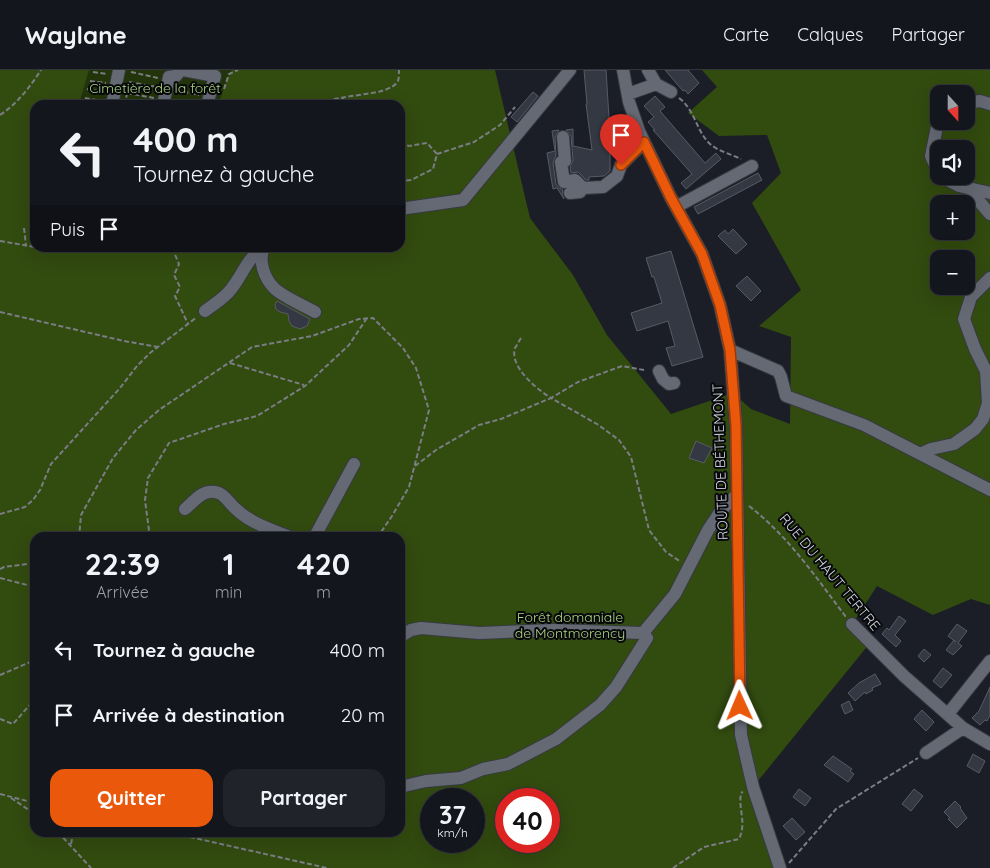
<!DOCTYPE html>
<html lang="fr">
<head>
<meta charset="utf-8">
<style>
  body { margin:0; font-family:Quicksand,sans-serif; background:#21232a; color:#f1f3f6; height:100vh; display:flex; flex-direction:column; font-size:19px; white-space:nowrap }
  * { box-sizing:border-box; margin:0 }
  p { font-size:16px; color:#9d9fa4 }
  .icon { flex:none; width:28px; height:28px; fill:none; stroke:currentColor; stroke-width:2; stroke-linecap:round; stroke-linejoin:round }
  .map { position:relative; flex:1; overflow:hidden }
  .drawer { position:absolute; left:30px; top:462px; width:375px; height:305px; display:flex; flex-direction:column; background:#14161d; border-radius:15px; box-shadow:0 5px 20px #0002,0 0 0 1px #33353b }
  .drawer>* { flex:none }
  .top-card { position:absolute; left:30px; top:30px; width:375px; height:152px; border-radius:15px; box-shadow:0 5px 20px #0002,0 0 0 1px #33353b; background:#14161d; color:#f1f3f6; overflow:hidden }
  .needle { width:32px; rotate:159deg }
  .controls { position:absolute; left:930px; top:15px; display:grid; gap:10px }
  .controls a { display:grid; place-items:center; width:45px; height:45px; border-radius:10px; background:#14161d; box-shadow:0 5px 20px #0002,0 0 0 1px #33353b; font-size:25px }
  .speed { position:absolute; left:420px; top:718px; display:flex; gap:10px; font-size:25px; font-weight:700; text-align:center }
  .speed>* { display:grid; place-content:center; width:65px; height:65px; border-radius:50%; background:#14161d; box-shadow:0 5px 20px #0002,0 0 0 1px #33353b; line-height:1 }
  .speed small { font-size:12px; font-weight:400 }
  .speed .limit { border:8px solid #d22; background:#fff; color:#111 }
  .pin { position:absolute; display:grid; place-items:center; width:42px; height:42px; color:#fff; margin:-51px -21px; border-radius:50% 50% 50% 0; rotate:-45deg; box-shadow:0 0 5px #0007 }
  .pin .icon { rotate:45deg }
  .me { position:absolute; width:55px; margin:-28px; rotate:359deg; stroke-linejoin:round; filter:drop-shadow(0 0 4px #0008) }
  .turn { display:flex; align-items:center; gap:18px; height:105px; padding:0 20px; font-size:22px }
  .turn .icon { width:65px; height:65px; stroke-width:2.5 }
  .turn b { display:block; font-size:35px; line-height:42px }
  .then { display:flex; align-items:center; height:48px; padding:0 20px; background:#0003; gap:10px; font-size:19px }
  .eta { display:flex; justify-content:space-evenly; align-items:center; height:85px; text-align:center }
  .eta b { font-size:30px; font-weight:700; line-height:35px }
  .primary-button { display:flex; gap:10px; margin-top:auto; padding:10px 20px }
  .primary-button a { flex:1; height:58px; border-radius:15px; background:#ea580c; color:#fff; font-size:20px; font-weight:700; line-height:58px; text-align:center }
  .primary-button a+a { background:#21232a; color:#f1f3f6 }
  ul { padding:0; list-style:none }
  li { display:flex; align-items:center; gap:15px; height:65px; padding:0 20px }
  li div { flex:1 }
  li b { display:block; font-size:19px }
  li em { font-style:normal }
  header { display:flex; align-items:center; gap:30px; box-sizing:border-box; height:70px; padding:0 25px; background:#14161d; border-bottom:1px solid #33353b }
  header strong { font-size:24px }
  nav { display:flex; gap:28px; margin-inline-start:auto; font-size:18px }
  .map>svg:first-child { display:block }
  .green { fill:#22340a }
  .forest { fill:#324b0f; fill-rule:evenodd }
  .building { fill:#343842; stroke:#575b66 }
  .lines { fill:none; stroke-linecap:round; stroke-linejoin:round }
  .minor-casing { stroke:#373a41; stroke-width:14 }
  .path { stroke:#7a7d85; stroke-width:2; stroke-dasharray:5 2.5; stroke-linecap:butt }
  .minor { stroke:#656974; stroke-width:12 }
  .route-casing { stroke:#983908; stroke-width:12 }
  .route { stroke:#ea580c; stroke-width:9 }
  .labels { text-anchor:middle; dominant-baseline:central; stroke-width:4; stroke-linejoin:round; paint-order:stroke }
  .park-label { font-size:14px; fill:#abd37f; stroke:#07080c }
  .street-label { font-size:14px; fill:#d4d7dd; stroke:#07080c }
</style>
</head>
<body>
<header>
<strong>Waylane</strong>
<nav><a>Carte</a><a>Calques</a><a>Partager</a></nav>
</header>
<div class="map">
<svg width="990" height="798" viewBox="0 0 990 798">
  <rect width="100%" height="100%" fill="#1b1e27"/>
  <path class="green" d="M89,0H232L229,4L218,35H79Z"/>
  <path class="forest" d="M0,0H89L79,35H35V178H400V35H218L229,4L232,0H495L530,148L573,205L607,265L671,344L733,323L751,339L790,354L791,267L759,256L801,220L752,133L781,103L767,65L719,66L688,43L717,17L702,0H990V535L971,529L933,545L877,516L853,553L870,573L753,717L781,798H0ZM939,24H966V51H939ZM939,79H966V106H939ZM939,134H966V161H939ZM939,189H966V216H939ZM35,468H400V762H35ZM431,729H474V771H431ZM506,729H549V771H506Z"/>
  <path class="building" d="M584,0H606L611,80H610V101L604,106L589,107V110H586L578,102L571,103L570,97L573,90L571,66L566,60L573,59V76L592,80L586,34H587Z
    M665,0H688L699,13L688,24L685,20L683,21Z
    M533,22L538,26L517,52L511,47Z
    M655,26L665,37L660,41L705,93L716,83L721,89L686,119L681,113L692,104L653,60H655L648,52L654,47L644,36Z
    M559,60L555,67L556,85L553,93L556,114L558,117L563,120L562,124L564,129L557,118L553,119L547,83L555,81L552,61Z
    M758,103L762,110L698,144L694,137Z
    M733,159L747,174L736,184L718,166L725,160L728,164Z
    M671,181L703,287L672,296L666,278L675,276L668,251L637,261L631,243L662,233L654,207H652L646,188Z
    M747,206L761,221L751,231L736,216Z
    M277,231L310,249L307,256L300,259L292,256L289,251L288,244L280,242L276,239L275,235Z
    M696,371L712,378L704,393L689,388Z
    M899,546L906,551L895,565L901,571L896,577L882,564L887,558L889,560Z
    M957,554L967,561L958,573L962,576L953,585L946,580L954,570L956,572L948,566Z
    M924,579L931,585L924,592L918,586Z
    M943,598L952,605L941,618L933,611Z
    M875,604L881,614L872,618L873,620L866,624L865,622L855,631L848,623L859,613Z
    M990,617V645L987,651L985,650L980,655L972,648L979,641Z
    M849,631L853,640L845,644L841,635Z
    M922,640L934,652L926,661L914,649Z
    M973,684L985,691L979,703L967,696Z
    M833,686L852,699L850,701L854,704L848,712L824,695Z
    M799,719L811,728L805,736L793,727Z
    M914,719L923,726L911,741L902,734Z
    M955,731L961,737L960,738L967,748L957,758L948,749L950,748L944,742Z
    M792,748L805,762L796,770L783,756Z"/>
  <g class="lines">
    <defs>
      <path id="minor" d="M183,0L215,6L207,35
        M623,0L629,32L639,61L671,128L702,184L720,235L730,280L736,356L741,665L753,717L780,798
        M648,0L656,14
        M628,24L656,14L671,22
        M966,33L980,31L990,34
        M112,35L119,0
        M163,35L169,7L176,6L181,0
        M939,47L931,86L939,104
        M563,67L565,91L561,92L564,112L575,110L583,118L603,117L617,106L621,95L644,72
        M940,106L959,116L990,123
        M967,117L990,144
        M570,123L580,122L583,118
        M676,137L752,96
        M400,139L463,130L570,0
        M264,178C258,190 264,208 274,218C283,227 303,235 315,242
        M205,241C214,234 225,228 232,218C242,205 248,188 262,178
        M730,280L778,301L781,307L786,326L864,355L990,420
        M659,301L663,309L669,314L674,313
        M920,384L931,379L954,374L975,359L983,349L988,333L986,301L975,279L964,249L971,227L990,208
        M185,439C192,433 200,423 209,422C224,420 227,432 237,440C252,454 273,460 292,468
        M314,468L354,394
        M852,554L904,606L963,658L990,674
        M643,563L675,524L708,460L720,442L737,424
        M948,644L990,591
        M926,683L963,658
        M400,717L426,711L461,708L483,699L508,694L556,669L600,635L616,617L647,568L643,563L554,560L479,563L421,558L411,560L401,566"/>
    </defs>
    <use href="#minor" class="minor-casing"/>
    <path class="path" d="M93,2L108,4
      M131,2L158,8
      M90,11L106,13
      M129,12L157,17
      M87,19L104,22
      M224,19L229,4L238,0
      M176,20L199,25
      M127,23L154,28
      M342,27L347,35
      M85,28L102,31
      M679,28C695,40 696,60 709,73C717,81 731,84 741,89
      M174,31L196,35
      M125,33L137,35
      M125,35L127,23
      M320,35C339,22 388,28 398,11C399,8 399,3 399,0
      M0,45C17,34 30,17 41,0
      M400,73L409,76L427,73L437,84L433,99L411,110L400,111
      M437,84L474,72L500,55L515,37
      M24,158L26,176
      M0,171L35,177
      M39,178H55
      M174,178L173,180L179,194L174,205L180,217L175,226L188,254
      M0,242L124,271L158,277
      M521,268C519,271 517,275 515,278C509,297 538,320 551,328L578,312L622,296L644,300
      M230,293L304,315
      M415,396L436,380L479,355L501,349L551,328L597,354L619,370L631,387L649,460L666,482L681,492
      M749,436C789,467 815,506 846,547
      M0,444L25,437L33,430L40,420L51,394L120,318L137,296L150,283L197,247
      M79,468L81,445L113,388L136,360L159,340L252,277L312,266L359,249L373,248L403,278L416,298L429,340L409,417L392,446L377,468
      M150,468L145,430L148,408L169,373L224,354L257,346L305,316L349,275L367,248
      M0,499L4,497L35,493
      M0,508L35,517
      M0,605L35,590
      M0,649L13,654L35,629
      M0,724L35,733
      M11,728L35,744
      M58,762L91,798
      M168,762L327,798
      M71,774L73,764L75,762
      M789,793L836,739L918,688
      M673,798L704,777L739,769C747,752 738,740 741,723L743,722"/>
    <use href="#minor" class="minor"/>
  </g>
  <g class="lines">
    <defs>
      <path id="route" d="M621,95L644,72L671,128L702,184L720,235L730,280L736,356L740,636"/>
    </defs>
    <use href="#route" class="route-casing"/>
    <use href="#route" class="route"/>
  </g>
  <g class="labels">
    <g class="park-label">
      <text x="155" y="18">Cimetière de la forêt</text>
      <text x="570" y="547">Forêt domaniale<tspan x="570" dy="16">de Montmorency</tspan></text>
    </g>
    <g class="street-label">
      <text transform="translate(720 392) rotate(-92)">ROUTE DE BÉTHEMONT</text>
      <text transform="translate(830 502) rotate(50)">RUE DU HAUT TERTRE</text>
    </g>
  </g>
</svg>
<div class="controls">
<a><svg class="needle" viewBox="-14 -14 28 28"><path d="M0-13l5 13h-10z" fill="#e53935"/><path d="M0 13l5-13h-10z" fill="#9d9fa4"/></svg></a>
<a><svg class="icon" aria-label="sound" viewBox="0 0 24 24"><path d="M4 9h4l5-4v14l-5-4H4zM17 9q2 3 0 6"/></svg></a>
<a>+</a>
<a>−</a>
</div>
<div class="speed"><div>37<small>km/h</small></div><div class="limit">40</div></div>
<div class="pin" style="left:621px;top:95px;background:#d93025"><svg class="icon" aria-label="arrive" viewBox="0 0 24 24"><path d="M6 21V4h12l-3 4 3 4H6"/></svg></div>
<svg class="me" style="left:740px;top:636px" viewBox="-20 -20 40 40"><path d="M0-17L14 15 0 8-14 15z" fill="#ea580c" stroke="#fff" stroke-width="4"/></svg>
<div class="top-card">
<div class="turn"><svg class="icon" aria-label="left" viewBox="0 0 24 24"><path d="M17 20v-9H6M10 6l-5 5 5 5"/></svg><div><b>400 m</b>Tournez à gauche</div></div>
<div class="then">Puis<svg class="icon" aria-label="arrive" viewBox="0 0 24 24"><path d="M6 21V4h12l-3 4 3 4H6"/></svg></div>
</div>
<section class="drawer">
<div class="eta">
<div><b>22:39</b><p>Arrivée</p></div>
<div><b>1</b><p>min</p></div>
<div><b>420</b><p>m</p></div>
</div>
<ul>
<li><svg class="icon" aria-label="left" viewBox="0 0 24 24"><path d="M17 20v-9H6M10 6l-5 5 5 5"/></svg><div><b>Tournez à gauche</b></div><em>400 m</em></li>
<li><svg class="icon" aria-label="arrive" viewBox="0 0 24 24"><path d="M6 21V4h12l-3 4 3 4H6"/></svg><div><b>Arrivée à destination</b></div><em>20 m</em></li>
</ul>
<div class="primary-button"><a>Quitter</a><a>Partager</a></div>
</section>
</div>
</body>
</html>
